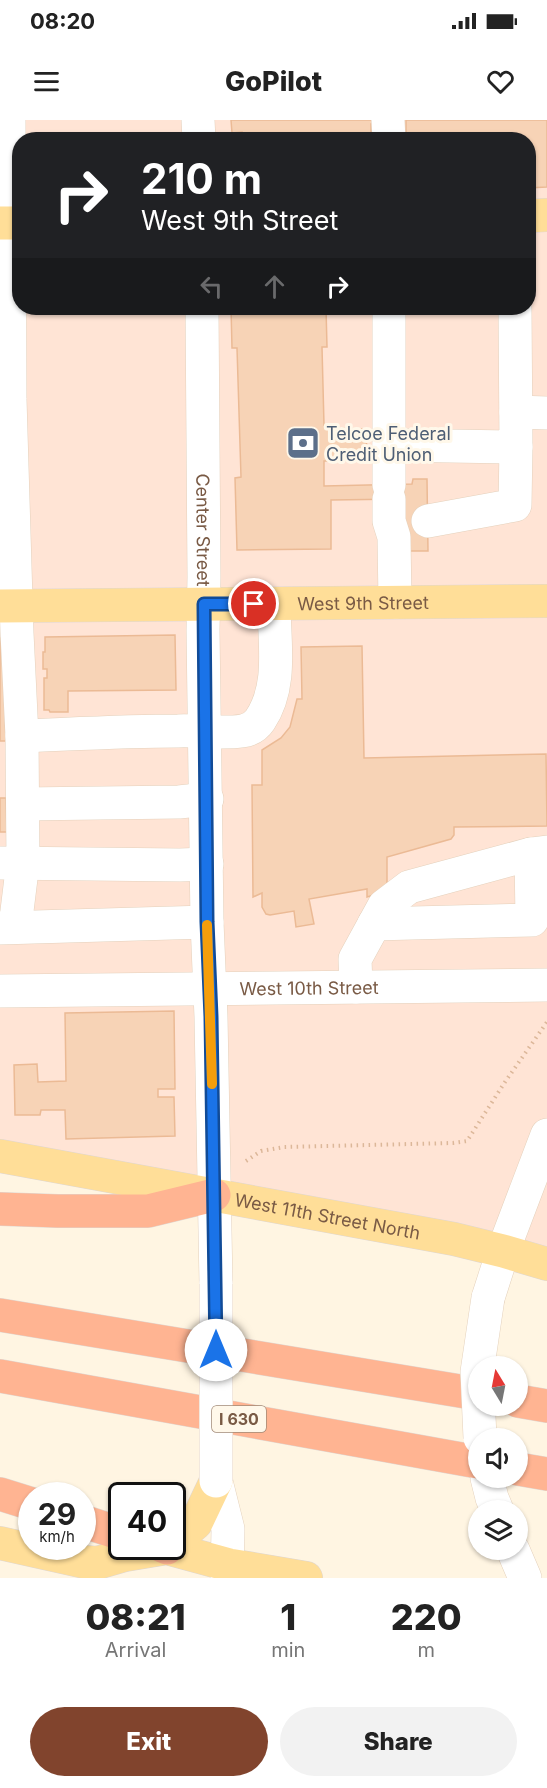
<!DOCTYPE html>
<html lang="en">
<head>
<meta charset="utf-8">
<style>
  body { margin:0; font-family:Inter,sans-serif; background:#f2f2f2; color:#222; height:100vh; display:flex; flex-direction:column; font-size:22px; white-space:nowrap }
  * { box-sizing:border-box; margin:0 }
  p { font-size:20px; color:#767676 }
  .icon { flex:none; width:33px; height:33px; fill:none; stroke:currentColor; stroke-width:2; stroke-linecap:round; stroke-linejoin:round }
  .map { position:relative; height:1458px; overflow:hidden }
  .sheet { display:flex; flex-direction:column; background:#fff; flex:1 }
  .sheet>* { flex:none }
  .top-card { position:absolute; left:12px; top:12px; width:524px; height:183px; border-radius:24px; box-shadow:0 2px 4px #0004; background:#202124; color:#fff; overflow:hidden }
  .needle { width:39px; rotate:350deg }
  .buttons { position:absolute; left:468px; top:1236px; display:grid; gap:12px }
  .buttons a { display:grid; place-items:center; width:60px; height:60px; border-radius:50%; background:#fff; box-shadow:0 2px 4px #0004; font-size:30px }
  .speed { position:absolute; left:18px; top:1362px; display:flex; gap:12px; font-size:30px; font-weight:700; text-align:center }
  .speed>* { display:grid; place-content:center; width:78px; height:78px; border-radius:50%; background:#fff; box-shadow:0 2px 4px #0004; line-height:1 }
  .speed small { font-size:15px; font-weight:400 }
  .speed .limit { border:3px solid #111; border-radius:9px; background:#fff; color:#111 }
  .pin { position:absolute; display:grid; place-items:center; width:51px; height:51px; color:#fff; margin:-26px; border:3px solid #fff; border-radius:50%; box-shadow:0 2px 6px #0007 }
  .me { position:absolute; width:66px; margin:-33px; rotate:0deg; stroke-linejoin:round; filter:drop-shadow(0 0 4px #0008) }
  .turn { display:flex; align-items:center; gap:21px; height:126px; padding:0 30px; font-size:27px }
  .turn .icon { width:78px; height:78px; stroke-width:2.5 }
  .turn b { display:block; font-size:42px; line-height:51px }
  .lanes { display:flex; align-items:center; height:57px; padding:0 30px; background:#0003; justify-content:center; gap:30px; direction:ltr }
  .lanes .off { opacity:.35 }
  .eta { display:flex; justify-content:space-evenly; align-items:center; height:102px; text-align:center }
  .eta b { font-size:36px; font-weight:800; line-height:42px }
  .cta { display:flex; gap:12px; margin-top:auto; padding:12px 30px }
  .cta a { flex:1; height:69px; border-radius:36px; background:#81442d; color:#fff; font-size:24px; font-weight:800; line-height:69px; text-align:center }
  .cta a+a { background:#f2f2f2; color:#222 }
  .status { display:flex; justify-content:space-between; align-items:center; height:42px; padding:0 30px; background:#fff; direction:ltr }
  .status svg { height:16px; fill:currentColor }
  header { display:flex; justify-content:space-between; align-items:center; height:78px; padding:0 30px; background:#fff; font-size:27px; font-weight:800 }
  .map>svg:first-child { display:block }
  .commercial { fill:#ffe4d5; fill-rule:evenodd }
  .building { fill:#f7d3b6; stroke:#ebba95; stroke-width:1.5 }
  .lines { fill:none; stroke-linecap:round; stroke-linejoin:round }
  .minor-casing { stroke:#e4d1bc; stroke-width:34 }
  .major-casing { stroke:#dfd7d2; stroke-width:34 }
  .highway-casing { stroke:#dfd7d2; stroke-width:34 }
  .path { stroke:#dcb799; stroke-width:4; stroke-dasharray:1.5 4.5; stroke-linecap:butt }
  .minor { stroke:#fff; stroke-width:33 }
  .major { stroke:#ffde98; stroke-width:33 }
  .highway { stroke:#ffb492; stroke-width:33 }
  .minor-bridge-casing { stroke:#e4d1bc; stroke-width:34; stroke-linecap:butt }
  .minor-bridge { stroke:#fff; stroke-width:33 }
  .route-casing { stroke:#114b97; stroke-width:15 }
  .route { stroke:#1a73e8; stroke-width:10 }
  .slow { stroke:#f59e0b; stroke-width:10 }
  .labels { text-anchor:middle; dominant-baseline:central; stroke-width:6; stroke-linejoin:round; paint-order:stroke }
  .shield { fill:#fff8ea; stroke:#a18976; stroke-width:1.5 }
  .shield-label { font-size:16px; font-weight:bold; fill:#795a45 }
  .service-label { font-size:18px; fill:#4e5e75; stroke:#fff8ea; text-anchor:start }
  .street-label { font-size:18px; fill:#795a45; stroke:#fff8ea }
</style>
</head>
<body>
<div class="status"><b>08:20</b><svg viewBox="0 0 49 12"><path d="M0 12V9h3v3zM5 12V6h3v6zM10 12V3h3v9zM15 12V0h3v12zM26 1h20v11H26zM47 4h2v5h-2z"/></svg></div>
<header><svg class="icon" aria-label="menu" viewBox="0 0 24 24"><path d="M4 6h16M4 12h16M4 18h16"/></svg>GoPilot<svg class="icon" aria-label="heart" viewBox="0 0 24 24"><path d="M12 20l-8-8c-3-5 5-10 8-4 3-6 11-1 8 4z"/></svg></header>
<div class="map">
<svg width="547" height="1458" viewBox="0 0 547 1458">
  <rect width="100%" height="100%" fill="#fff5e2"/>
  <path class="commercial" d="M0,0H547V1148L0,1036ZM20,20H528V188H20Z"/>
  <path class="building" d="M231,0H377V3L371,4V12H375L376,20H242V12L232,13Z
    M406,0H547V67L528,68V20H406Z
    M231,188H326L327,227H322L324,305L330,306V308L366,309L367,337H331V341H324V366L412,364L413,359H427L428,431H403L402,379L331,380V429L237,430L235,358L241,357L237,228H232Z
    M175,515L176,570L68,571V592H50L49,590H44V558H47V549H43V532H45V517Z
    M0,518H3L6,621H0Z
    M362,526L364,638L546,634L547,706L454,707V715L451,719L387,737V771L367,777V769L309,779L314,804L296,807L294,791L270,795L266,794L262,787V773L253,777L252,665H262V630L281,618L290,607L297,579H302L301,527Z
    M0,678H6L7,712H0Z
    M174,891L175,969H158V977H174L175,1016L66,1019L65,990H41L40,995H15L14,945L37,944L38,962L66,961L65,893Z"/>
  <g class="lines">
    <defs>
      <g id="minor">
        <path d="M9,0L10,279L17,513L22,616L23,742L15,807"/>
        <path d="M198,0L199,20"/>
        <path d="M388,0L389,20"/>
        <path id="s1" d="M202,188L204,457L203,510L207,802L211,897L216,1164"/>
        <path d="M516,292L547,293"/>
        <path d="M389,325L516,327L515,188"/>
        <path d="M389,365V188"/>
        <path d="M389,379V401L394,417L395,482"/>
        <path d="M428,401L515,385L516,327"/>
        <path d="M22,616C74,614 126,611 178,611C198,610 221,614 242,611C249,610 256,606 260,600C283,566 274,522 274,484"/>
        <path d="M23,684L179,682L207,679"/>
        <path d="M0,743L180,745L207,744"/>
        <path d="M374,804L532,800L531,734L547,732"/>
        <path d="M0,808L207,802"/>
        <path d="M356,867L355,839L384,786L409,767L531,734"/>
        <path id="s2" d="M0,871L547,865"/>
        <path d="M488,1178L503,1131L547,1015"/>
        <path d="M487,1358L492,1378L497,1390"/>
        <path d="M216,1361L228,1409L227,1458"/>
        <path d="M513,1430L525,1458"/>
      </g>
      <g id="major">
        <path d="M528,96L547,95"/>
        <path d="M0,103H20"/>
        <path id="s3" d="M0,486L547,481"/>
        <path id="s4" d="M0,1036L454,1119L503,1131L547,1144"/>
        <path d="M0,1423L85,1442L97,1443L125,1435L167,1428L229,1445L306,1458"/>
        <path d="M172,1423L196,1403L216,1361"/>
      </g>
      <path id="highway" d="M0,1089L58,1091H148L214,1075
        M0,1195L478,1274
        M0,1256L478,1342
        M518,1281L547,1286
        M518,1349L547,1354
        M0,1374L32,1384
        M82,1401L122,1414
        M162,1426L167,1428"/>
    </defs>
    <use href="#minor" class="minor-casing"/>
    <use href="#major" class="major-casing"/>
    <use href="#highway" class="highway-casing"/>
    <path class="path" d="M246,1041L261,1031L284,1027L453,1023L467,1021L505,962L547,902"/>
    <use href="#minor" class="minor"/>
    <use href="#major" class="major"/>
    <use href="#highway" class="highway"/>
    <defs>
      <path id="minor-bridge" d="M216,1164V1361
        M480,1318L477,1252L488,1178"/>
    </defs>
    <use href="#minor-bridge" class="minor-bridge-casing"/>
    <use href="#minor-bridge" class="minor-bridge"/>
  </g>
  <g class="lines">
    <defs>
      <path id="route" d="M216,1230L211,897L207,802L204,484H254"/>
    </defs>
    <use href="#route" class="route-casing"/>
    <use href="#route" class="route"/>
    <path class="slow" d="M207,805L212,964"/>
  </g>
  <defs>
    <symbol id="bank-square" viewBox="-11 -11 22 22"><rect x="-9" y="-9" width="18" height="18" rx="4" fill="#5c6f8a" stroke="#fff8ea"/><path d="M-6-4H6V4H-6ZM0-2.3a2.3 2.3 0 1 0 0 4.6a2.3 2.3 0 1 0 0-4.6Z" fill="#fff"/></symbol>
  </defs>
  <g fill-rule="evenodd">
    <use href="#bank-square" x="284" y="304" width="38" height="38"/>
  </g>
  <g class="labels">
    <rect class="shield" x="212" y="1286" width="54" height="26" rx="4.5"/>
    <g class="shield-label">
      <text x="239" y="1299">I 630</text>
    </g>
    <g class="service-label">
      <text x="326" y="313">Telcoe Federal<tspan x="326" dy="21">Credit Union</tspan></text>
    </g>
    <g class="street-label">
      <text stroke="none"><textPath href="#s1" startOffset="222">Center Street</textPath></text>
      <text stroke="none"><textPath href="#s3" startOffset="363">West 9th Street</textPath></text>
      <text stroke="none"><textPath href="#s2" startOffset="309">West 10th Street</textPath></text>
      <text stroke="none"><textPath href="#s4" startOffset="333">West 11th Street North</textPath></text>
    </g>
  </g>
</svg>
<div class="buttons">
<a><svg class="needle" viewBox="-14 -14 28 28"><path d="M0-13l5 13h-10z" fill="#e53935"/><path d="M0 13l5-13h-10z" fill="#767676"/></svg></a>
<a><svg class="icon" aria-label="sound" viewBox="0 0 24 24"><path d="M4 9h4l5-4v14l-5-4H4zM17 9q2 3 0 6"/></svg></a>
<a><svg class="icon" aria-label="layers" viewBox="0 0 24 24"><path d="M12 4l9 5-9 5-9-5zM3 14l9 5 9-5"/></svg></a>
</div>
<div class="speed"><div>29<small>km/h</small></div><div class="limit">40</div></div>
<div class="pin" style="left:254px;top:484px;background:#d93025"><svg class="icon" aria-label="arrive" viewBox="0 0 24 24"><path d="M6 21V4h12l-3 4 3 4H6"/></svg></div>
<svg class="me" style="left:216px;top:1230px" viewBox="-20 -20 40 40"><circle r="19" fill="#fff"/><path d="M0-13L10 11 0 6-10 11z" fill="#1a73e8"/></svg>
<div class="top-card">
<div class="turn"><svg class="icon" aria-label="right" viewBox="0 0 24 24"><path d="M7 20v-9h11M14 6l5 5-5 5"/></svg><div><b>210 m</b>West 9th Street</div></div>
<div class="lanes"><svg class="icon off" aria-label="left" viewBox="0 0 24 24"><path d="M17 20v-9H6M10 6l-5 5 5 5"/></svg><svg class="icon off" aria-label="ahead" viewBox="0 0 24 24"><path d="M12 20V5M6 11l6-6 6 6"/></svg><svg class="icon" aria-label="right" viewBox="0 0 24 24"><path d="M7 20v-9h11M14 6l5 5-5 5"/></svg></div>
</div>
</div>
<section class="sheet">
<div class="eta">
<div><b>08:21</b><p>Arrival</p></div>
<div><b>1</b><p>min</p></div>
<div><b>220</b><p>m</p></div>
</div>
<div class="cta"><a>Exit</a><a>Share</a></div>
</section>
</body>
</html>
